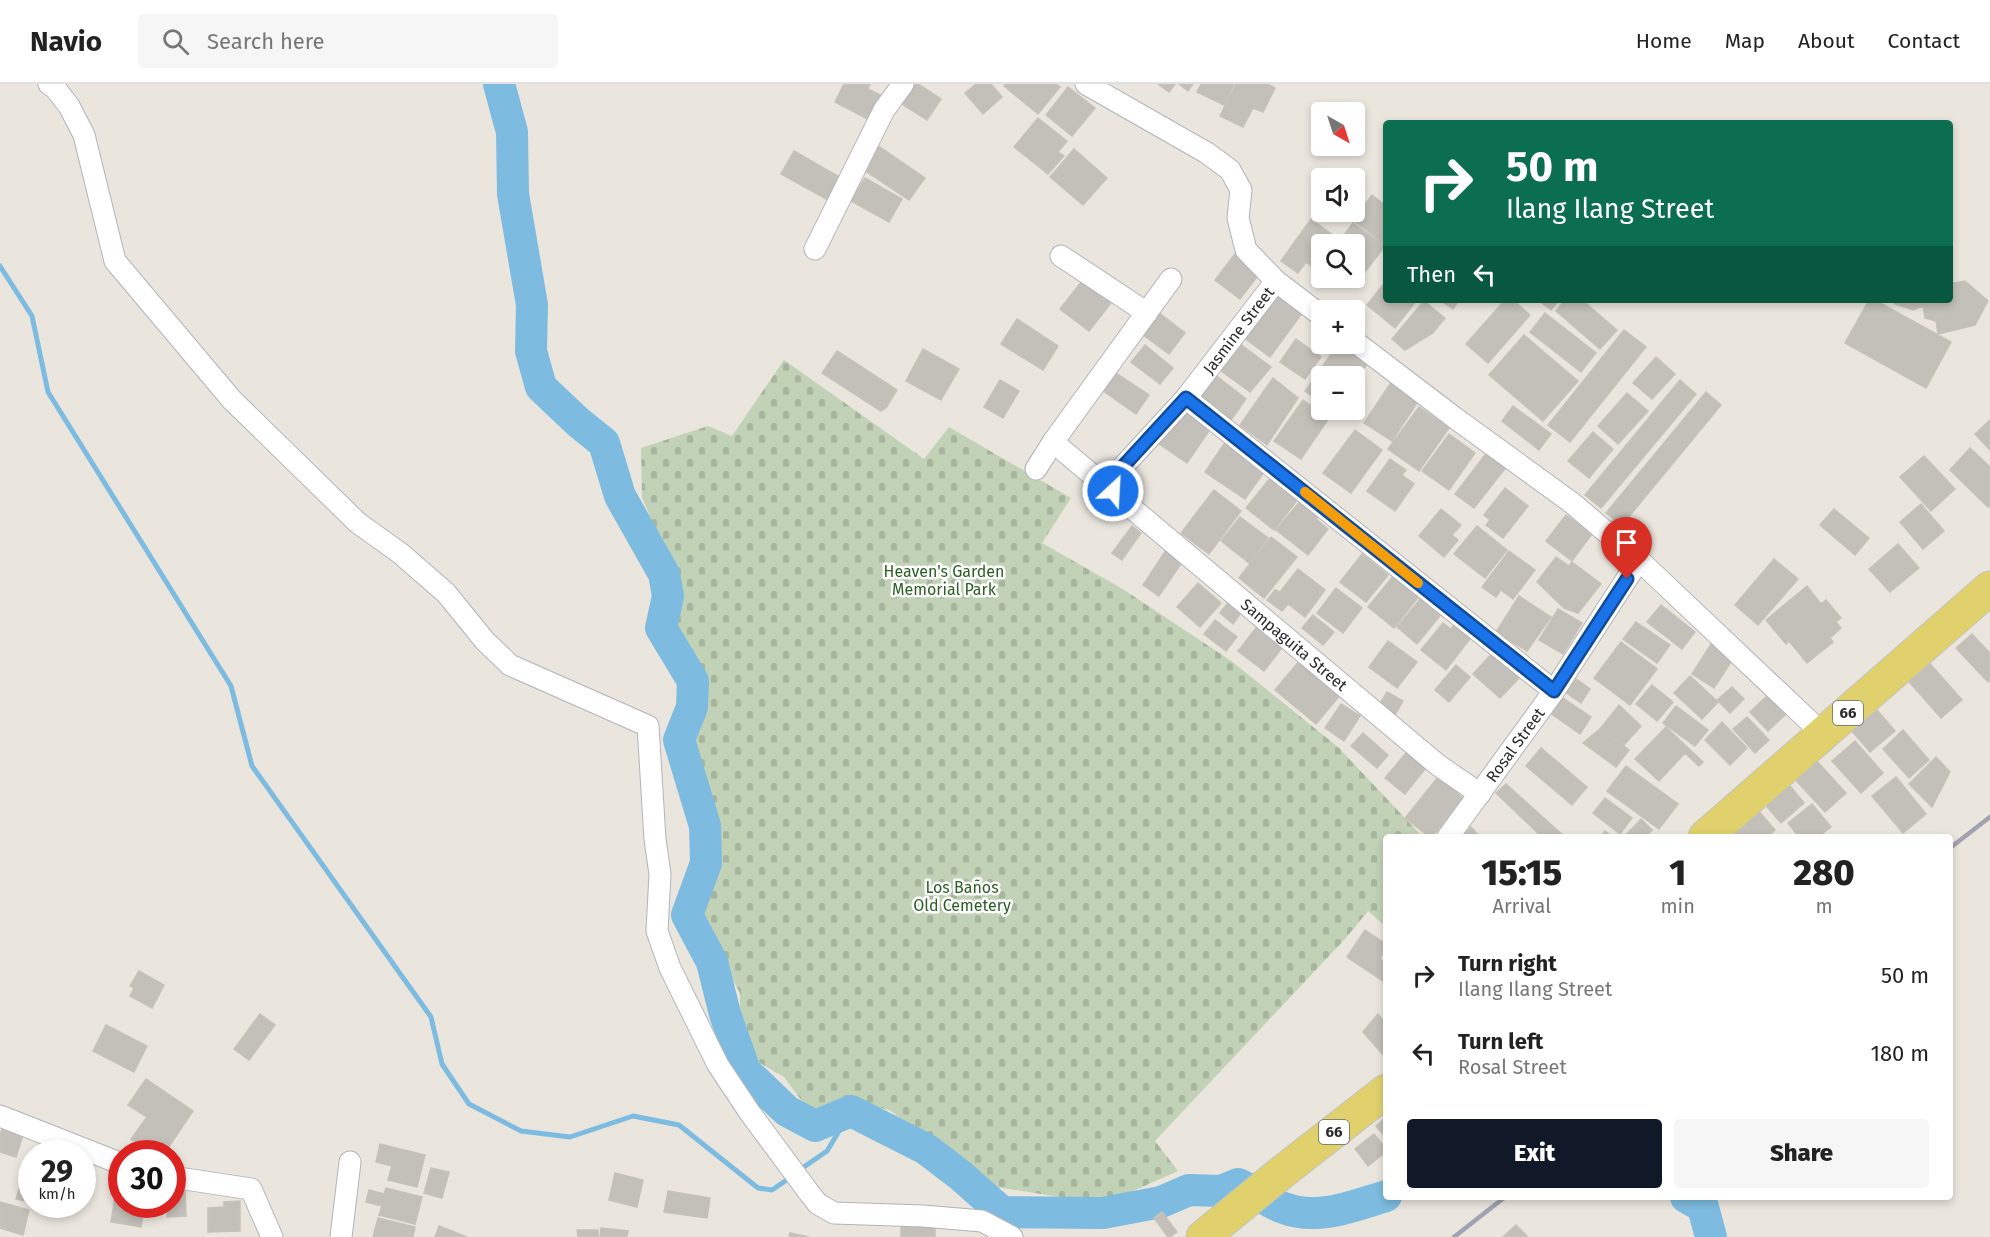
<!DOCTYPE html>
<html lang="en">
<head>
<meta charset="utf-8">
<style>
  body { margin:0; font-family:"Fira Sans",sans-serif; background:#f6f6f6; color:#222; height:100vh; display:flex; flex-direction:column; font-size:22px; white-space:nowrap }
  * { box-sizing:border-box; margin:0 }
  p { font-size:20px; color:#767676 }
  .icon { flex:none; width:33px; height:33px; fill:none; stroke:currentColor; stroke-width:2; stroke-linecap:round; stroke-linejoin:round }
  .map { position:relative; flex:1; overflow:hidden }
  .side { position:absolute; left:1383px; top:750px; width:570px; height:366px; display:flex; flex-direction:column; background:#fff; border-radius:6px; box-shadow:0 3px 9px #0003 }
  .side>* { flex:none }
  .top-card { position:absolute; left:1383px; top:36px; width:570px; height:183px; border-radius:6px; box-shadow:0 3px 9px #0003; background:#0b6e4f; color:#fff; overflow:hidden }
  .needle { width:39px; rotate:141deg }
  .controls { position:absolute; left:1311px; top:18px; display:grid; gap:12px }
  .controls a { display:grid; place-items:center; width:54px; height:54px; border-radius:6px; background:#fff; box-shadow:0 3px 9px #0003; font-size:30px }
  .speed { position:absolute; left:18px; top:1056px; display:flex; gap:12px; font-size:30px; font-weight:700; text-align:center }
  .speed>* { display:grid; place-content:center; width:78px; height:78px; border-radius:50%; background:#fff; box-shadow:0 3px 9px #0003; line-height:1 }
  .speed small { font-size:15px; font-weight:400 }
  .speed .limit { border:9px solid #d22; background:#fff; color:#111 }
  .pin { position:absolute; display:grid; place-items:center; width:51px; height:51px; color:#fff; margin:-62px -26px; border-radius:50% 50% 50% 0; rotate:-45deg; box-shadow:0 0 6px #0007 }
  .pin .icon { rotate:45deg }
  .me { position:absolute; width:66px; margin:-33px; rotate:25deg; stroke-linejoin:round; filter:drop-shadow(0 0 4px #0008) }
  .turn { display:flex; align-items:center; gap:21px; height:126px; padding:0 24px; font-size:27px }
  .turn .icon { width:78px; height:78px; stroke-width:2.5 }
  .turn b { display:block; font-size:42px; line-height:51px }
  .then { display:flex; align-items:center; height:57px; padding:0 24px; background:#0003; gap:12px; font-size:22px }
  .eta { display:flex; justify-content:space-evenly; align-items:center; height:102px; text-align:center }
  .eta b { font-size:36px; font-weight:800; line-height:42px }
  .action { display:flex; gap:12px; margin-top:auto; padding:12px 24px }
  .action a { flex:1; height:69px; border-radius:6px; background:#111827; color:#fff; font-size:24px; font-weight:800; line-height:69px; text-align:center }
  .action a+a { background:#f6f6f6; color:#222 }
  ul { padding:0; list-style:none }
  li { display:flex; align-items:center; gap:18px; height:78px; padding:0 24px }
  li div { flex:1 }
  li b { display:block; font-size:22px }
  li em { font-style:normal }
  header { display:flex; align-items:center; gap:36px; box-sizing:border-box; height:84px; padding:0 30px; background:#fff; border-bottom:2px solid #e0e0e0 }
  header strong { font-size:28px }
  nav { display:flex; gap:33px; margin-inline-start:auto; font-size:21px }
  .search { width:420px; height:54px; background:#f6f6f6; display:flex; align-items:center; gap:15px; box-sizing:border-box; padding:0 21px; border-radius:6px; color:#767676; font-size:22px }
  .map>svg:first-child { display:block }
  .cemetery { fill:url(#cemetery-stones) }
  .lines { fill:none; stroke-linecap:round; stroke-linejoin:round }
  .stream { stroke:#7dbce0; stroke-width:5 }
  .river { stroke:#7dbce0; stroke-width:32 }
  .building { fill:#c3c0b9; stroke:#c6c2b8; stroke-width:1.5 }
  .street-casing { stroke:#b1b3bc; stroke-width:23 }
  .primary-casing { stroke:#c3c3c3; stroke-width:35 }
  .street { stroke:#fff; stroke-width:21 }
  .primary { stroke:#e0d16d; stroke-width:33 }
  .rail { stroke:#a1a2b2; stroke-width:4.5 }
  .route-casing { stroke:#114b97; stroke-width:15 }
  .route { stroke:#1a73e8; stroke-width:10 }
  .slow { stroke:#f59e0b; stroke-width:10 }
  .labels { text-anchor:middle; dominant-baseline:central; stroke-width:5; stroke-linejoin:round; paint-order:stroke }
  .shield { fill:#fff; stroke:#6a6a6a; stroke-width:1.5 }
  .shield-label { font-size:15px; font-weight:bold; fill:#2a2a2a }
  .street-label { font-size:16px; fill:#2a2a2a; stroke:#fff }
  .park-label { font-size:16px; fill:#295f22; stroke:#fff }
</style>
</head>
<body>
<header>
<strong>Navio</strong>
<div class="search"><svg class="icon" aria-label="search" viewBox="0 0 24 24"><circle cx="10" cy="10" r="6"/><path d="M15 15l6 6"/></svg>Search here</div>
<nav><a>Home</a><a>Map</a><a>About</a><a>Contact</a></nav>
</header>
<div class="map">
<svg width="1990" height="1153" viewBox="0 0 1990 1153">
  <defs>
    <pattern id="cemetery-stones" width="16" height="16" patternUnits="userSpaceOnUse" patternTransform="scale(1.5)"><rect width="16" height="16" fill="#c2d2b7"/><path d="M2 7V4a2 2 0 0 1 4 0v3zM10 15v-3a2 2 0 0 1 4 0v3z" fill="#a7b49e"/></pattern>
  </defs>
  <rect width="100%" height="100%" fill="#eae6de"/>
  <path class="cemetery" d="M784,276L924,375L949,343L1071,414L1042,459L1121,504L1230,576L1338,663L1419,749L1417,753H1386V843L1368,827L1345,855L1155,1057L1178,1087L1104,1120L990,1102L891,1027L858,1017L813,1032L784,993L760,979L740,954V909L697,831L717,763L687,657L705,616L670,542L674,491L642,413L641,364L708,342L732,352Z"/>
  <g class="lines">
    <path class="stream" d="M0,182L32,232L48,308L231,602L252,682L431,933L442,980L469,1020L521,1047L570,1053L633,1032L679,1041L758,1104L772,1106L791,1093
      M798,1087L827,1067L851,1027"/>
    <path class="river" d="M499,0L512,48L513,110L532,221L531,267L541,303L578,338L604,359L620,412L664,490L668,512L661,544L693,597L692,623L679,656L705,742L706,779L687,831L712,878L725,930L745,987L787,1027L815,1042L851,1027L926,1065L960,1091L1002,1128L1103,1129L1161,1118L1189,1106L1221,1107L1238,1100C1254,1107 1268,1119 1284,1124C1317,1137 1354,1122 1386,1112
      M1686,1113L1703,1123L1711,1153"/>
  </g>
  <path class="building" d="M844,0H870L868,5L888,15L875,39L835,18Z
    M914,0H918L941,15L927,36L902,20Z
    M976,0H991L1002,13L983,30L965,9Z
    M1006,0H1056L1060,3L1038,30L1004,2Z
    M1158,0H1175L1169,8Z
    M1179,0H1193L1188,7Z
    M1201,0H1234L1224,21L1197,8Z
    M1236,0H1268L1275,4L1263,28L1253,24L1243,43L1220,32Z
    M1068,3L1095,24L1072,52L1046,31Z
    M1038,34L1067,57L1058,68L1064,72L1048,90L1014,63Z
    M877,61L925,94L909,116L861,84Z
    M1074,65L1107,94L1083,121L1050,93Z
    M794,67L841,94L828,116L781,90Z
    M865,94L902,115L889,138L851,117Z
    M1372,111L1386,122V154L1382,158L1353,136Z
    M1311,135L1337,154L1332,160H1322V175L1315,185L1306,178L1298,189L1281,177Z
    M1353,139L1385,162L1365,188L1354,180V160H1337Z
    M1238,166L1263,185L1240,215L1215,196Z
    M1082,197L1111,219L1089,247L1060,225Z
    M1386,197V216H1417L1395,244L1367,221Z
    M1950,197L1954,199L1965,197L1988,217L1975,241L1938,250L1936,237L1925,234L1923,222L1913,226L1895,220L1893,216H1950Z
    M1273,205L1303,228L1270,273L1239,250Z
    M1440,216H1459L1453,225Z
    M1505,216H1513L1530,231L1488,279L1466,260Z
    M1538,216H1559L1551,226Z
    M1565,216H1582L1617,246L1600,265L1556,227Z
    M1869,216H1875L1951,258L1926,304L1845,259Z
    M1424,217L1445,234L1433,249L1405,266L1392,255Z
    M1154,225L1185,249L1169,270L1138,247Z
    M1545,229L1596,269L1581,288L1530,248Z
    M1017,235L1058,262L1043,286L1001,260Z
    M1624,246L1646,263L1570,358L1548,341Z
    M1524,251L1578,297L1543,337L1489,291Z
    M1296,255L1321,273L1305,295L1280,278Z
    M1236,257L1271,283L1250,308L1216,283Z
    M1338,260L1368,279L1354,298V292H1322V319L1305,307Z
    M1145,261L1173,284L1160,300L1131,278Z
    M923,265L959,285L941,316L906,297Z
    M837,267L897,306L886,324L881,327L822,289Z
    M1656,273L1675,290L1652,315L1633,299Z
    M1114,288L1149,311L1136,330L1102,306Z
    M1214,290L1246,315L1229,339L1194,313Z
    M1273,294L1298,314L1267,361L1240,341Z
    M1000,296L1019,307L1003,334L984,323Z
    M1680,296L1696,310L1601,424L1585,411Z
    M1392,297L1419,316L1392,357L1364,339Z
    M1706,308L1721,321L1622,441L1606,429Z
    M1627,309L1648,327L1618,360L1598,342Z
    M1303,316L1329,334L1301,375L1274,357Z
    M1513,322L1551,350L1539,366L1502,337Z
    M1419,323L1449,344L1419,387L1388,365Z
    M1182,324L1211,344L1187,379L1158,359Z
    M1990,336V366L1975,350Z
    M1355,346L1382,366L1351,409L1323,389Z
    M1593,348L1613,365L1589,394L1568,377Z
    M1449,350L1475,369L1449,406L1422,387Z
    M1228,354L1269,381L1245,415L1205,388Z
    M1970,364L1990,383V422L1988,423L1950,386Z
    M1488,367L1507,382L1474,424L1455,410Z
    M1924,372L1955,405L1931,427L1900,393Z
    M1390,375L1406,386L1402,391L1414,400L1395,427L1367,407Z
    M1275,388L1298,415L1274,446L1246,424Z
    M1505,404L1528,422L1503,454L1486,441L1490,436L1484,431Z
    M1214,406L1241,427L1209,470L1181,449Z
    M1301,416L1320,431L1316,435L1328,445L1308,471L1276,446Z
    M1921,420L1944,447L1923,465L1900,438Z
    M1441,425L1461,441L1452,451L1458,456L1444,473L1419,452Z
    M1834,425L1869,454L1855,471L1820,441Z
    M1566,431L1592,450L1572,477L1546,457Z
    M1240,433L1268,454L1249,479L1221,457Z
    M1132,442L1141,449L1122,476L1112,469Z
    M1477,442L1507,466L1485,494L1454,470Z
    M1271,453L1297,473L1264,514L1239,494Z
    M1898,460L1919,484L1890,508L1869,485Z
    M1168,463L1185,474L1159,512L1143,501Z
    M1509,467L1535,486L1513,515L1501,506L1496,513L1482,503Z
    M1362,470L1388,491L1366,518L1340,498Z
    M1556,473L1569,482L1572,478L1601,500L1578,529L1564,524L1537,498Z
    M1774,475L1798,495L1758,541L1735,521Z
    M1298,485L1325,506L1305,533L1288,520L1282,527L1267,516L1275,506L1280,508Z
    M1399,485L1424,506L1394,544L1368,523Z
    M1198,499L1221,519L1200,543L1177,523Z
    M1807,502L1821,520L1826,516L1841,534L1836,538L1841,544L1830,554L1833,558L1807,579L1789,557L1786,560L1766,536Z
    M1336,504L1362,524L1343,549L1317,529Z
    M1519,512L1551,533L1527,567L1496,548Z
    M1422,513L1442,529L1417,560L1397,543Z
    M1230,516L1243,526L1233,540L1220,529Z
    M1661,521L1695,548L1682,565L1647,538Z
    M1558,525L1582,539L1563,570L1539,556Z
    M1313,531L1334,548L1323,561L1302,544Z
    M1215,536L1237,553L1226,567L1204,550Z
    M1456,538L1473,551L1446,586L1421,566L1443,539L1451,545Z
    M1636,538L1670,561L1657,579L1623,555Z
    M1259,540L1285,560L1264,587L1238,567Z
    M1972,550L1990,569V596L1988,598L1956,564Z
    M1388,557L1417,578L1397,604L1369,583Z
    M1621,558L1657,585L1630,621L1594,594Z
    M1711,560L1733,575L1714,604L1692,590Z
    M1495,566L1522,591L1500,614L1473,590Z
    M1925,574L1962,616L1941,634L1904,592Z
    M1300,576L1341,610L1316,640L1275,606Z
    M1456,581L1470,593L1449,618L1435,606Z
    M1571,591L1590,605L1581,619L1561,605Z
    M1690,592L1718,618L1702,635L1674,609Z
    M1652,601L1673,618L1657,637L1636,620Z
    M1732,603L1744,615L1730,629L1717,616Z
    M1772,607L1790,626L1768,647L1750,628Z
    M1387,608L1403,617L1394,633L1378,623Z
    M1560,612L1591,633L1580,650L1549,628Z
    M1341,620L1360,632L1344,657L1325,644Z
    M1619,621L1641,642L1624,661L1600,645Z
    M1676,622L1708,646L1695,662L1663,639Z
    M1877,626L1895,647L1870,668L1852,647Z
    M1747,633L1769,656L1755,669L1733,645Z
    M1722,638L1747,664L1730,681L1705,656Z
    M1666,643L1703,678L1699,682L1685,669L1659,697L1635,675Z
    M1600,645L1629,666L1616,683L1583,659Z
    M1903,646L1929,676L1909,694L1883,665Z
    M1363,649L1388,671L1377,684L1351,662Z
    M1855,657L1883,689L1861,709L1832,677Z
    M1541,664L1587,703L1572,721L1526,682Z
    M1406,669L1426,684L1405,710L1385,694Z
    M1936,673L1950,688L1932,723L1909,700Z
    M1814,674L1846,709L1825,728L1793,693Z
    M1626,682L1678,720L1659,745L1607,707Z
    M1438,693L1463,714L1432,753H1430L1405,734Z
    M1896,693L1926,730L1903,749L1872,712Z
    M1786,697L1804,719L1781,739L1762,717Z
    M1506,700L1565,753H1542L1496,709Z
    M1605,714L1632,734L1620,750L1593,729Z
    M1812,720L1831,743L1818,753H1799L1788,739Z
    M1756,724L1775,746L1767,753H1753L1740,737Z
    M1641,735L1652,746L1646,753H1624Z
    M1740,737L1753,753H1736L1730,746Z
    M1471,743L1480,753H1463Z
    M1605,747L1613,753H1601Z
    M1365,846L1386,860L1380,875L1386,879V899L1347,873Z
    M139,887L164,901L152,924L130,912L134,904L130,902Z
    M260,930L275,941L249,976L234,965Z
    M1378,930L1386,940L1385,973L1363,948Z
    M106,941L147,962L134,988L93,967Z
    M146,995L193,1027L164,1070H152L131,1055L147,1033L128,1021Z
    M1386,1033V1054L1376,1042Z
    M3,1042L24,1048L16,1073L0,1068V1051Z
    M1374,1050L1386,1065V1068L1368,1082L1355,1065Z
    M46,1059L64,1064L62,1070H43Z
    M380,1060L425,1071L417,1103L388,1096L392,1082L376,1078Z
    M431,1084L449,1088L442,1114L424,1109Z
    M25,1085L32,1087V1111L29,1118L16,1115Z
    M615,1089L643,1096L637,1123L609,1116Z
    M117,1099L122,1100V1120H145L141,1143L111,1138Z
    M386,1104L422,1113L415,1140L379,1131L382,1122L366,1118L369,1106L384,1110Z
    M172,1106H185L186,1132L167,1133V1120H172Z
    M668,1107L710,1114L707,1134L664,1128Z
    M240,1117V1147L208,1148V1124L224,1123V1118Z
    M0,1118L29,1126L23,1151L0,1144Z
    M1162,1128L1177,1148L1170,1153H1168L1154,1134Z
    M378,1134L415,1143L413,1153H373Z
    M901,1140H935V1153H901Z
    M1516,1141L1528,1153H1503Z
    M439,1142L467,1153H435Z
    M601,1144L628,1147L627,1153H600Z
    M577,1146H598V1153H578Z
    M790,1149L809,1153H789Z"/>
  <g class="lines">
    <defs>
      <g id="street">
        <path d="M49,0L55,4L69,22L84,51L115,177L232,316L358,439L400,469L446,509L485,557L510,581L648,642L655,755L660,790L657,847L670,884L718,981L750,1029L810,1110L818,1120L834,1129L923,1132L982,1137L1012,1153"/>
        <path d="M1086,0L1207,69L1230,86L1241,106L1238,134L1246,166L1276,197L1322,232"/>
        <path d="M815,165L884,26L903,0"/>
        <path d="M1061,172L1147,229"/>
        <path d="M1354,257L1455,334L1572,419L1639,476L1823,650"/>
        <path d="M1186,314L1554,607"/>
        <path id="s1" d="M1053,358L1438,681L1480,710"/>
        <path d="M1036,385L1053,358L1171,195"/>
        <path id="s2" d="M1113,407L1117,389L1186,314L1276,197"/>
        <path id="s3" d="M1448,753L1554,607L1639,476"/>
        <path d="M0,1032L122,1080"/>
        <path d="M172,1093L251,1105L272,1153"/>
        <path d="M341,1153L350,1078"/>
      </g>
      <path id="primary" d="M1705,753L1990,504
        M1203,1153L1281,1089L1386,1007"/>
    </defs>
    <use href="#street" class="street-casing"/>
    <use href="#primary" class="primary-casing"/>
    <use href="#street" class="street"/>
    <use href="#primary" class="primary"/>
    <path class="rail" d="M1950,764L1990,733
      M1454,1153L1505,1113"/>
  </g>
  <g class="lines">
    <defs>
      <path id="route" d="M1113,407L1117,389L1186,314L1554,607L1627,495"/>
    </defs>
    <use href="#route" class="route-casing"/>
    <use href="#route" class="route"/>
    <path class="slow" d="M1305,408L1418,499"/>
  </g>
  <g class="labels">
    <g class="shield">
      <rect x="1833" y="617" width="30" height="24" rx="4.5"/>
      <rect x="1319" y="1036" width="30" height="24" rx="4.5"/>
    </g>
    <g class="shield-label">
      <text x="1848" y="629">66</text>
      <text x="1334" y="1048">66</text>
    </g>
    <g class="street-label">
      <text stroke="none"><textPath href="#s2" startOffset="206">Jasmine Street</textPath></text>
      <text stroke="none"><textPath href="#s1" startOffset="315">Sampaguita Street</textPath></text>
      <text stroke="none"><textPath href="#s3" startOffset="114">Rosal Street</textPath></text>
    </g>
    <g class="park-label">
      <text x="944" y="487">Heaven's Garden<tspan x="944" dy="18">Memorial Park</tspan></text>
      <text x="962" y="803">Los Baños<tspan x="962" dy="18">Old Cemetery</tspan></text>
    </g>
  </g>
</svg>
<div class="controls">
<a><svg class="needle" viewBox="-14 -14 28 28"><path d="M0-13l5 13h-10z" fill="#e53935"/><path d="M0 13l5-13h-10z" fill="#767676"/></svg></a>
<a><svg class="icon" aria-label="sound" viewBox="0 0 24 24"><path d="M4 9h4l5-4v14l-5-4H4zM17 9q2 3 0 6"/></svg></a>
<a><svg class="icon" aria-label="search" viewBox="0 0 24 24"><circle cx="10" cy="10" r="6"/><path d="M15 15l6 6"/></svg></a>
<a>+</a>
<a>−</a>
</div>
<div class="speed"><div>29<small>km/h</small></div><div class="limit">30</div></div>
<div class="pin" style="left:1627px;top:495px;background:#d93025"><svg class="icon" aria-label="arrive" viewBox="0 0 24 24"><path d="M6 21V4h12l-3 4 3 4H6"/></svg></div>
<svg class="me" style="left:1113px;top:407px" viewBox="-20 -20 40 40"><circle r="17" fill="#1a73e8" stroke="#fff" stroke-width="3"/><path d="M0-11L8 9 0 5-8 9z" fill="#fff"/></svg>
<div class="top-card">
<div class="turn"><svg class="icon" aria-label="right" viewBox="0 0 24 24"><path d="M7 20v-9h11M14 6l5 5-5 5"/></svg><div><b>50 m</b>Ilang Ilang Street</div></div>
<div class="then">Then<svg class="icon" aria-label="left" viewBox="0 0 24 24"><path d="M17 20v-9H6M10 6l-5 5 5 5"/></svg></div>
</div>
<section class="side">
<div class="eta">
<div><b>15:15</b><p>Arrival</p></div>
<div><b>1</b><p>min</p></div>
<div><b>280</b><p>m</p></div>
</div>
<ul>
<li><svg class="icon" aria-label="right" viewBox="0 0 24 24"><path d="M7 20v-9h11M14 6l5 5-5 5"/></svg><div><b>Turn right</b><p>Ilang Ilang Street</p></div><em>50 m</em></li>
<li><svg class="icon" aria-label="left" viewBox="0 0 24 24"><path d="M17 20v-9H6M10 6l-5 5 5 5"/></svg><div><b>Turn left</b><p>Rosal Street</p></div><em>180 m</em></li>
</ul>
<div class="action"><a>Exit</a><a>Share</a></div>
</section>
</div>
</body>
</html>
